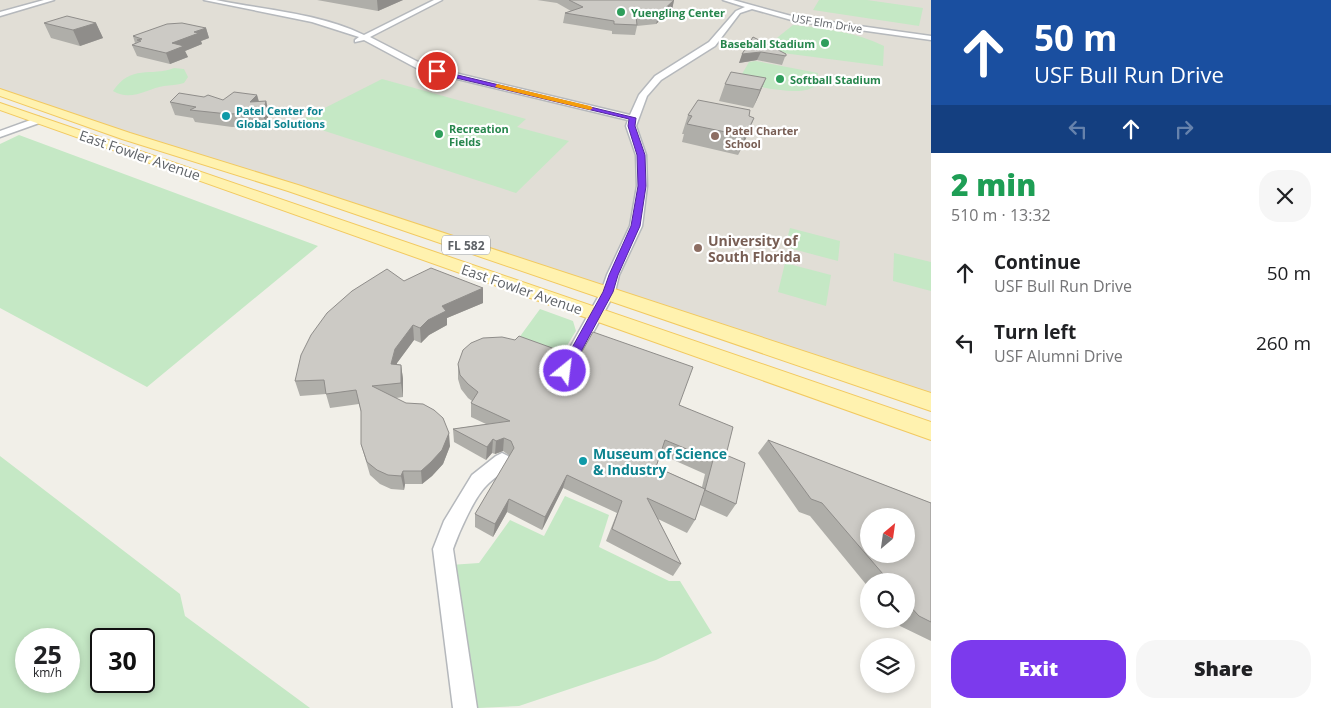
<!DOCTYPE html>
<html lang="en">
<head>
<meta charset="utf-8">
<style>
  body { margin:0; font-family:"Open Sans",sans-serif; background:#f6f6f6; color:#202124; height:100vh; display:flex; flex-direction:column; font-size:19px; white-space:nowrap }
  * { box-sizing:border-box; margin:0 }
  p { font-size:16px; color:#757577 }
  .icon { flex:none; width:28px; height:28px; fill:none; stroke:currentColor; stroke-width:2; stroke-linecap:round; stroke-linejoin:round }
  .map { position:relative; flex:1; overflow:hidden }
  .sheet { display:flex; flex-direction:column; background:#fff; width:400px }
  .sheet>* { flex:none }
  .banner { background:#1a4fa0; color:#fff; overflow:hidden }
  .needle { width:32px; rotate:29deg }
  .controls { position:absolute; left:860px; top:508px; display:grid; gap:10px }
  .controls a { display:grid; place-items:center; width:55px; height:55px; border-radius:50%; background:#fff; box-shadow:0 2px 8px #0003; font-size:25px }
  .speed { position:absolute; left:15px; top:628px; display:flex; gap:10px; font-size:25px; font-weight:700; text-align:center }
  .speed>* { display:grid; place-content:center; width:65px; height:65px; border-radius:50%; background:#fff; box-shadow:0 2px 8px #0003; line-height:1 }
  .speed small { font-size:12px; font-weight:400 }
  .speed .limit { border:2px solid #111; border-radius:8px; background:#fff; color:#111 }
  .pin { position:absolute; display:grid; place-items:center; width:42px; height:42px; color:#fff; margin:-21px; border:2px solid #fff; border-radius:50%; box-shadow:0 1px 5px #0007 }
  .me { position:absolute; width:55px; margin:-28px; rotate:29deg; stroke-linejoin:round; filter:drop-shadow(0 0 4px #0008) }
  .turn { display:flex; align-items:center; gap:18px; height:105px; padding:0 20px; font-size:22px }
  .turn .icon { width:65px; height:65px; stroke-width:2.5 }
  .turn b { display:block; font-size:35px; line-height:42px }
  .lanes { display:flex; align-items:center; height:48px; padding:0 20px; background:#0003; justify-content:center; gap:25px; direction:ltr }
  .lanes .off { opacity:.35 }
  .round { display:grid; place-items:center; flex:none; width:52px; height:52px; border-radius:20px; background:#f6f6f6 }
  .headline { display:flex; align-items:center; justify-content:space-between; height:85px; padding:0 20px }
  h1 { font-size:30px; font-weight:800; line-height:38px; color:#1e9e55 }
  .primary-button { display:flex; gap:10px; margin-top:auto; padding:10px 20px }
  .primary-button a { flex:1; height:58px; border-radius:20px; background:#7c3aed; color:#fff; font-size:20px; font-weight:800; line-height:58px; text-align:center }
  .primary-button a+a { background:#f6f6f6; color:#202124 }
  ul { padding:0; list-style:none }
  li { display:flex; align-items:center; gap:15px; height:70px; padding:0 20px }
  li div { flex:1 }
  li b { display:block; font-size:19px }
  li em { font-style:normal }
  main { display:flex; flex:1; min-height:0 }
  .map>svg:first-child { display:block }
  .education { fill:#e1ded6 }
  .green { fill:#c5e8c5; fill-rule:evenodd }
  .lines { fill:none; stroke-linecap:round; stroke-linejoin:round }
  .minor-casing { stroke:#b5b8bc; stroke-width:3 }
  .major-casing { stroke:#f2c960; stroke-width:2 }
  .minor { fill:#fff; fill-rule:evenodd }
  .major { fill:#fff2af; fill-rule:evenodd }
  .wall { fill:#afaea9; fill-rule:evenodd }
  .shaded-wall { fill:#8f8d8a }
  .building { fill:#cccac5; stroke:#8f8d8a; fill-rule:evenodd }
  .route { fill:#7c3aed; stroke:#51269a }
  .slow { fill:#f59e0b }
  .leisure-dot { fill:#2e9e5b; stroke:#fff; stroke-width:2 }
  .culture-dot { fill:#0f9aa8; stroke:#fff; stroke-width:2 }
  .education-dot { fill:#8d6e63; stroke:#fff; stroke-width:2 }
  .labels { text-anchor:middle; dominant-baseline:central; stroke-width:4.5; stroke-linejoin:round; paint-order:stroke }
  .far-leisure-label { font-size:11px; font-weight:bold; fill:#27864d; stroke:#fff; text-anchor:start }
  .far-street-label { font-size:11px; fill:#5f6368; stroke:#fff }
  .far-culture-label { font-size:11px; font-weight:bold; fill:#0d838f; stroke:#fff; text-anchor:start }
  .far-education-label { font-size:11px; font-weight:bold; fill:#785e54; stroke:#fff; text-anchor:start }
  .shield { fill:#fff; stroke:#8f9295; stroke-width:1 }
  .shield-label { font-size:12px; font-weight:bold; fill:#5f6368 }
  .street-label { font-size:14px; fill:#5f6368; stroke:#fff }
  .education-label { font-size:14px; font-weight:bold; fill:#785e54; stroke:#fff; text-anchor:start }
  .culture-label { font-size:14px; font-weight:bold; fill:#0d838f; stroke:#fff; text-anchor:start }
</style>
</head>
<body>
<main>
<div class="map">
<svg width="931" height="708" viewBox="0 0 931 708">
  <rect width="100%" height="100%" fill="#f1efe8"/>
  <path class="education" d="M0,0H931V404L0,92Z"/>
  <path class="green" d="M819,0H867L923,8L919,26L813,10Z
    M793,25C823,28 856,32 884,46L883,66L775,52L770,47L778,37Z
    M756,61L818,73L816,85C804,98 760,86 744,84L742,74L749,62Z
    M174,68L184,69L188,77L184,83C177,85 170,85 164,86C146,89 131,102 113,91C131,64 151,77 174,68Z
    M382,79L526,119L517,127L569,141L516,193L297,122Z
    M19,135L318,246L147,387L0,308V144Z
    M790,228L840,241L838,261L785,247Z
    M894,253L931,262V291L893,281Z
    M785,263L831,275L826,306L778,292Z
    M540,309L573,321L576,331L563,352L550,347L541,357L513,346Z
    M0,456L180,594L185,616L310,708H0ZM26,639H69V681H26ZM101,639H144V681H101Z
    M565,496L609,515L599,547L669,581H680L712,633L656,660L519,706L478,708L450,565L479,563L510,520L544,536Z"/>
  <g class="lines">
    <defs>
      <path id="minor" d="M44,0H54L0,16V12Z
        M204,0H216C265,10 318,13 364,35L434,0H442L370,37L426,66L630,115L639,95L655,76L709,42L736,11L745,7L723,0H733L795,17L931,36V40L795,21L752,9L740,13L715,46L661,80L647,96L636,126L646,155L647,186L642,226L619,275L615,292L570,375L565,377L560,375L557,371L601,292L607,275L630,226L637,186L636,155L626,126L628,120L420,70L364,40L355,42V40L359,37L312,22Z
        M39,117L44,120L42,122L0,137V131Z
        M502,453L508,456L511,461C506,472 494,477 486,486C474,498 459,532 453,549L477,708H453L433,549L444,521L472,475L496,456Z"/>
      <path id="major" d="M0,89L130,133L298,185L931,393V411L288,191L122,139L0,96Z
        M0,103L931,422V440L0,110Z"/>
    </defs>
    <use href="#minor" class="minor-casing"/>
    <use href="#major" class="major-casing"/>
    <use href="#minor" class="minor"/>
    <use href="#major" class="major"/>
  </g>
  <path class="wall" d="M317,0H403L378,11Z
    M537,0H674L672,10L656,24L637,26L635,35L612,34V31L563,23L565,13L571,11L557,3Z
    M44,23H96L103,38L80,46L51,38Z
    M206,28L209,38L201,41L202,44L185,51L188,57L170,64L137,56L132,45L135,43L133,36Z
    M753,37L786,54L782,65L757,60L739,63Z
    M766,78L753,108L719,101L725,84Z
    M257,95L259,101H266L269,113L266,126L232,127L195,122L193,118L175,115L170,102L223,100Z
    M688,115L749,116L747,136L738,155L682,142L684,134H682Z
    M404,281L483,288V303L447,318V325L429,335L421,343L414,340L397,363V364L401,365L403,379V397L396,398L450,446L443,464L432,476L422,484H405L404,490L391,489L380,484L370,475L361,444V412L359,404L330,408L326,394L300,396L295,381Z
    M554,355L562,362L679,405L726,455L736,504L727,517L700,505L695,520L687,533L658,519L681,564L673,576L606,541L617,513L563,488L542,530L507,512L493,537L475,527V514L510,456L503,451L495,454L492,453L486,460L454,442L453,429L486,424L471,417V403L472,401L468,398L461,389L458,379V364ZM660,454L705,474L702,487L656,467Z
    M768,440L931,503V641L900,626L894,619H906V581H869V588L810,516L799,512L758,453Z"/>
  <path class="shaded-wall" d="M377,0H403L378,11Z
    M674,0L672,10L656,24L659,14Z
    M96,23L103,38L80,46L73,30Z
    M206,28L209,38L201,41L202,44L185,51L188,57L170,64L166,53L172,43L194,32Z
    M761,52L757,60L739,63L742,54Z
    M766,78L759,95L753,108L760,90Z
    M257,95L260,107L250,102Z
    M266,101L269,113L266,126L263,113Z
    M754,118L747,136L738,155L745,136Z
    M483,288V303L447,318V325L429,335L421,343L420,328L442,306Z
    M413,325L414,340L397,363L393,378L391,364L395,349Z
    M401,365L403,379V397L401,383Z
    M449,433L450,446L443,464L432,476L422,484L421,471Z
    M504,438L503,451L495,454L496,441Z
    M493,439L492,453L486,460L487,447Z
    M403,471L405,484L404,490L401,476Z
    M567,475L563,488L542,530L545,517Z
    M509,499L507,512L493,537L495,524Z"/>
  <path class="building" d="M569,0H674L659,14L636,16L637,25L614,24V21L565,13L583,7Z
    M67,16L96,23L73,30L44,23Z
    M182,23L206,28L194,32L199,33L172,43L184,46L166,53L132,45L141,41L137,40L142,39L133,36L167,24Z
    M753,37L786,54V56L761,52L742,54Z
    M731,72L766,78L760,90L725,84Z
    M234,92L257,95L250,102L266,101L263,113L228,114L190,110L196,107L170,102L179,93L204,97L208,95L223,100Z
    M698,100L750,110L749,116L754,118L745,136L687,124L692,116L688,115Z
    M431,268L483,288L442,306L446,311L428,320L420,328L413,325L395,349L391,364L401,365V383L372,386L406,403L423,404L434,410L443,418L449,433L442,450L431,462L421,471H403L401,476L388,475L377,470L367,462L361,444V411L356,390L326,394L324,380L295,381L301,355L311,335L327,313L352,291L387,269L404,281Z
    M593,332L693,367L679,405L733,427L726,455L745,463L736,504L705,490L713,460L665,440L656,467L705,489L695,520L647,498L681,564L612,529L622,501L567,475L545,517L509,499L495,524L475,514L514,448L511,441L504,438L496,441L493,439L487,447L453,429L510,421L471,403L478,392L468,384L460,375L458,364L463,350L471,343L483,338L502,337L515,340L519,336L555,349L552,354L558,357L562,362L569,364H575Z
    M768,440L931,503V622L919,616L906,602V581H889L822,503L811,499ZM869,516H906V554H869Z"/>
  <path class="route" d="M437,70L636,118L635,126L645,155L646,186L640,226L618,275L613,292L569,374L565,375L559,371L603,292L609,275L631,226L638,186L637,155L628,126L629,119L435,73Z"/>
  <path class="slow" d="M497,84L590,106L593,108L590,110L495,87Z"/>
  <g class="leisure-dot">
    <circle cx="621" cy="12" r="5"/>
    <circle cx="825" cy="43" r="5"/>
    <circle cx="780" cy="79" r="5"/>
    <circle cx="439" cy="134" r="5"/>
  </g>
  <g class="culture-dot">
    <circle cx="226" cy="116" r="5"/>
    <circle cx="583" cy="461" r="5"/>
  </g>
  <g class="education-dot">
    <circle cx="715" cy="136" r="5"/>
    <circle cx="698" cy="248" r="5"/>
  </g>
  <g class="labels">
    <g class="far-leisure-label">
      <text x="631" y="12">Yuengling Center</text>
      <text x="815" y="43" text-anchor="end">Baseball Stadium</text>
      <text x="790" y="79">Softball Stadium</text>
      <text x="449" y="128">Recreation<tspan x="449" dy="13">Fields</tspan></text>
    </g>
    <g class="far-street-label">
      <text transform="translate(827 23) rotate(9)">USF Elm Drive</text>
    </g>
    <g class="far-culture-label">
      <text x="236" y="110">Patel Center for<tspan x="236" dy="13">Global Solutions</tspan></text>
    </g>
    <g class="far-education-label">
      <text x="725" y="130">Patel Charter<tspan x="725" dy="13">School</tspan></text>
    </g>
    <rect class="shield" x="442" y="235.5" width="48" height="19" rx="4"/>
    <g class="shield-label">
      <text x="466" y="245">FL 582</text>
    </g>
    <g class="street-label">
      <text transform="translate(140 155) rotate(19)">East Fowler Avenue</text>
      <text transform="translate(522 289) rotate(19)">East Fowler Avenue</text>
    </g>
    <g class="education-label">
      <text x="708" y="240">University of<tspan x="708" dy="16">South Florida</tspan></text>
    </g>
    <g class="culture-label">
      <text x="593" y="453">Museum of Science<tspan x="593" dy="16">&amp; Industry</tspan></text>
    </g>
  </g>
</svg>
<div class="controls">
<a><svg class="needle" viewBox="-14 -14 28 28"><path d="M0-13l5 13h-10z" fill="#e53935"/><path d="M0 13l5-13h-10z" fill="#757577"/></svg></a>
<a><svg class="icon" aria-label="search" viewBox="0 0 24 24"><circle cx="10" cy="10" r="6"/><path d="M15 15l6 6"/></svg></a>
<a><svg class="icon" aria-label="layers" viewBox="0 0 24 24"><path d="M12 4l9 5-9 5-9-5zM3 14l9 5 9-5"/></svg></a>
</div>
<div class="speed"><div>25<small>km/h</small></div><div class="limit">30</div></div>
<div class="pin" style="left:437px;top:71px;background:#d93025"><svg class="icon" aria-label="arrive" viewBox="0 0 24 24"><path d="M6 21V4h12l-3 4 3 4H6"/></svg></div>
<svg class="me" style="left:565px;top:371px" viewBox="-20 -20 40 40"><circle r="17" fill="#7c3aed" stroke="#fff" stroke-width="3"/><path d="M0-11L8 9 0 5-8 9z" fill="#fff"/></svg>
</div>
<section class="sheet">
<div class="banner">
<div class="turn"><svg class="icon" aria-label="ahead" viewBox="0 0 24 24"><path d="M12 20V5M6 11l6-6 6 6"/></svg><div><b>50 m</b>USF Bull Run Drive</div></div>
<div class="lanes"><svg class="icon off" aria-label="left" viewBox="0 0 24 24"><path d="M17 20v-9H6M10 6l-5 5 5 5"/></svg><svg class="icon" aria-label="ahead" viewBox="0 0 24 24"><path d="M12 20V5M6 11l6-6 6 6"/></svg><svg class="icon off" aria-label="right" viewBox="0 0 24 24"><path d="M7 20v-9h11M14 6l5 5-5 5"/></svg></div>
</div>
<div class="headline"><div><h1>2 min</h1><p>510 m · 13:32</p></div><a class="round"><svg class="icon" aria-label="close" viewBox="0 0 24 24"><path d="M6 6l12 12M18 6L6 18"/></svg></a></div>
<ul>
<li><svg class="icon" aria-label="ahead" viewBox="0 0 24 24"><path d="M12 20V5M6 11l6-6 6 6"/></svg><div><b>Continue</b><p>USF Bull Run Drive</p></div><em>50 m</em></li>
<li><svg class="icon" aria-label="left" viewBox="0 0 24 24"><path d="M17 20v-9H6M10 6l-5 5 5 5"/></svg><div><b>Turn left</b><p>USF Alumni Drive</p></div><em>260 m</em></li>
</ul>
<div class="primary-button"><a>Exit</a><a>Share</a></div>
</section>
</main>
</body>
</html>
